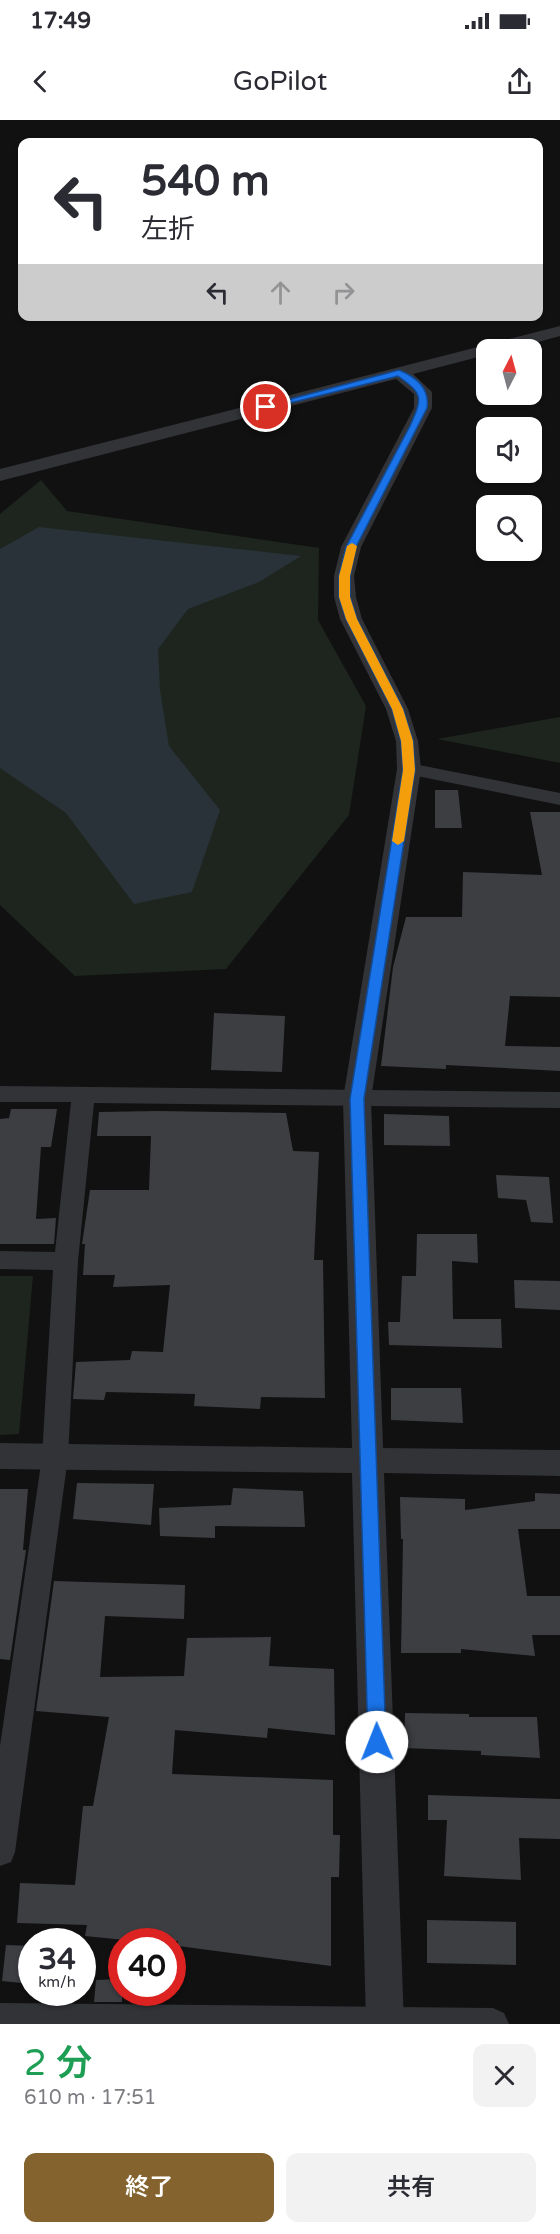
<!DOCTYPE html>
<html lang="ja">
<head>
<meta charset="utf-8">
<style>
  body { margin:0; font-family:"Varela Round","Noto Sans JP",sans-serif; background:#f2f2f3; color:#2b2b33; height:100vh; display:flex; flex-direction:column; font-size:22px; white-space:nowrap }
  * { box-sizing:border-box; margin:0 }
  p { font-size:20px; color:#7c7c81 }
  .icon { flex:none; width:33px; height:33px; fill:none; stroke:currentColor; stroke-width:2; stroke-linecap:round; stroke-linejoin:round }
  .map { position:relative; height:1904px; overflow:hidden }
  .details { display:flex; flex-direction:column; background:#fff; flex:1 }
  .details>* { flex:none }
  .top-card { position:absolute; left:18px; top:18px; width:525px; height:183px; border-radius:12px; box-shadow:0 2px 4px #0004; background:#fff; color:#2b2b33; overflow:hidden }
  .needle { width:39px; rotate:6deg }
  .fabs { position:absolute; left:476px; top:219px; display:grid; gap:12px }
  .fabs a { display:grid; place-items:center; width:66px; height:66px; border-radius:12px; background:#fff; box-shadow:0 2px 4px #0004; font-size:30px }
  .speed { position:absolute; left:18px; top:1808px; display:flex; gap:12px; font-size:30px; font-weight:700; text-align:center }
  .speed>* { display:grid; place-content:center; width:78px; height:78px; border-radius:50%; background:#fff; box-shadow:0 2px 4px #0004; line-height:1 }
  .speed small { font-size:15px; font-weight:400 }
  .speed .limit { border:9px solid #d22; background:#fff; color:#111 }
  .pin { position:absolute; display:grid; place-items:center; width:51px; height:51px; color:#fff; margin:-26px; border:3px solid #fff; border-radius:50%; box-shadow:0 2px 6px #0007 }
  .me { position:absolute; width:66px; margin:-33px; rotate:359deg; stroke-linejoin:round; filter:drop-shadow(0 0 4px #0008) }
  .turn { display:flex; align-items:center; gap:21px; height:126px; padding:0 24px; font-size:27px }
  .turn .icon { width:78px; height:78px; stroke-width:2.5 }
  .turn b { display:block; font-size:42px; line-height:51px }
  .lanes { display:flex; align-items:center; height:57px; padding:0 24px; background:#0003; justify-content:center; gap:30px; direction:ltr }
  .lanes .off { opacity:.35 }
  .round { display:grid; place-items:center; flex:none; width:63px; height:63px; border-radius:12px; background:#f2f2f3 }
  .overview { display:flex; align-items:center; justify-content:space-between; height:102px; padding:0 24px }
  h1 { font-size:36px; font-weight:600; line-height:45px; color:#1e9e55 }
  .cta { display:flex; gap:12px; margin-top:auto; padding:12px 24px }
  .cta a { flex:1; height:69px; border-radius:12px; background:#84632f; color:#fff; font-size:24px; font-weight:600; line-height:69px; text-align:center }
  .cta a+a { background:#f2f2f3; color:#2b2b33 }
  .status { display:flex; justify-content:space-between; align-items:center; height:42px; padding:0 30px; background:#fff; direction:ltr }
  .status svg { height:16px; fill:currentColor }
  header { display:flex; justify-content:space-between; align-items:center; height:78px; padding:0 24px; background:#fff; font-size:27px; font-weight:600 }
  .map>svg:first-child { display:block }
  .green { fill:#1d251e }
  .water { fill:#293238 }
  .building { fill:#3d3e42 }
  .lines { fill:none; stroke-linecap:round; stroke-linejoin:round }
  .minor { fill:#323337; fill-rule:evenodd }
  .tertiary { fill:#323337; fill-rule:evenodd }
  .route { fill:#1a73e8; stroke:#114b97; stroke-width:1.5 }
  .slow { fill:#f59e0b }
</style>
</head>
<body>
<div class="status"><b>17:49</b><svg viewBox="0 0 49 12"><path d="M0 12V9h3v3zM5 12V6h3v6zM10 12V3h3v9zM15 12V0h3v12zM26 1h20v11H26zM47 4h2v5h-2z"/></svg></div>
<header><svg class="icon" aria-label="back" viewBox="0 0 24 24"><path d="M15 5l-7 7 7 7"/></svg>GoPilot<svg class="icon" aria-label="share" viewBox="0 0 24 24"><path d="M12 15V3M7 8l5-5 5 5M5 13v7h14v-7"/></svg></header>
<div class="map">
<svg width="560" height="1904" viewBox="0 0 560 1904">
  <rect width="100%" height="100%" fill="#111112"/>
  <path class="green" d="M41,360L67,391L319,428L318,500L366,586L349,695L226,849L75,856L0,785V394Z
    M560,597V643L437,619Z
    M0,1156H33L19,1314L0,1315Z"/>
  <path class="water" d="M39,407L301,436L259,462L188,489L158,529L160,570L169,626L220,690L192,772L134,784L66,693L0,648V429Z"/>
  <path class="building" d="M435,670H458L462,708H435Z
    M530,692H560V877L510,876L505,926L560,927V951L446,945V949L381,946L393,847L406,797H462L463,752L542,755Z
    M214,893L285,896L282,952L211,950Z
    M11,989H57L51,1027H41L36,1099L56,1098L54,1124H0V999L9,998Z
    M157,991L286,993L293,1031L319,1032L314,1140H323L325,1278L261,1277L260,1289L194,1286L195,1274L106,1272L104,1280L73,1279L76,1242L130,1240L132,1231L163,1232L170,1165L113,1167L115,1155H83L85,1124H82L90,1070H149L151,1016H97L99,992Z
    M384,994L449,996L450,1026L384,1025Z
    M496,1055L549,1057L553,1103L531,1102L526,1080L498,1078Z
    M417,1114H477L478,1143L452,1141L453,1199H501L502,1228L389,1225L388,1202H400L402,1156H416Z
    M514,1160L560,1161V1190L515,1188Z
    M391,1268H461L463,1303L391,1300Z
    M77,1363L154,1364L151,1405L73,1399Z
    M233,1368L303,1371L305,1407L215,1406V1418L160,1416L159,1388L231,1385Z
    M0,1369H28L23,1430H26L10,1540L0,1539Z
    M535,1373L560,1374V1409H518L527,1476H560V1515H532L535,1536L461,1529V1533H401L403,1419H401L400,1377L465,1379V1390L535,1381Z
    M54,1461L185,1465L184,1499L105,1496L100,1557L184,1556L187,1518L271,1517L269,1546L334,1549L335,1615L268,1608L267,1618L175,1610L172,1654L333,1660V1715H340L339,1757H331V1846L178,1826V1821H135L85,1816L87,1805L17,1803L20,1763L75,1765L83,1686H93L109,1597L36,1591Z
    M405,1593L469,1594V1597H537L540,1638L481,1635V1631L404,1628Z
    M428,1675L560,1679V1719L519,1718L521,1760L444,1756L447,1700H428Z
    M427,1800L516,1802V1845L427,1843Z
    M6,1825L32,1826V1864L2,1861Z
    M122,1859V1882H94L96,1860Z"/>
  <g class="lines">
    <path class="minor" d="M409,643L560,673V685L402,653L399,649L402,645Z
      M0,966L560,972V988L94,983L78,1141L68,1337L15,1732L11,1742L0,1746V1626L42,1337L53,1150L0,1149V1131L55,1132L71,982H0Z
      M0,1883L493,1888L504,1893L509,1904H0Z"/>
    <path class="tertiary" d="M560,206V216L509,230H486V235L413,254L432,272V288L361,427L354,456L356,477L362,499L408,589L418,621L421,649L371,979L383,1328L560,1330V1356L384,1353L404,1904H366L352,1353L0,1349V1323L352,1328L343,979L397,649L396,621L386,589L340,499L334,477V456L341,427L414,288V274L396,259L0,361V349Z"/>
  </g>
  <path class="route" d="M399,250C416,257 430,269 427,288L356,427L350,456V477L357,499L403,589L413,621L415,650L364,979L386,1622L383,1627L377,1629L371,1627L368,1622L350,979L403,650L401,621L392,589L346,499L339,477V456L346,427L410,306C423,277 423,274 398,256L266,289L261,287Z"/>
  <path class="slow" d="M352,423L357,426L350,456V477L357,499L403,589L413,621L415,650L404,721L398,725L392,721L403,650L401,621L392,589L346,499L339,477V456L347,426Z"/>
</svg>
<div class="fabs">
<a><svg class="needle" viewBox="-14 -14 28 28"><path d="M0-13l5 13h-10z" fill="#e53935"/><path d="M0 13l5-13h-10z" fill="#7c7c81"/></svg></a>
<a><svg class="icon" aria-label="sound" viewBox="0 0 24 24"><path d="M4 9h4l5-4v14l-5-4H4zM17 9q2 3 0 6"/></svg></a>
<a><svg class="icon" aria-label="search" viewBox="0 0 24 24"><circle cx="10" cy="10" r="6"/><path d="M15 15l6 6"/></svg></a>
</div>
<div class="speed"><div>34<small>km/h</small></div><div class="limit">40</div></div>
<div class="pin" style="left:266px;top:287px;background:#d93025"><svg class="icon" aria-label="arrive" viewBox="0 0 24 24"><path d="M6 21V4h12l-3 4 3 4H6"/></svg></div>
<svg class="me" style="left:377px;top:1622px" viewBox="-20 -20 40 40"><circle r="19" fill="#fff"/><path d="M0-13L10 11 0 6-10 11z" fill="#1a73e8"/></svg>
<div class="top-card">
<div class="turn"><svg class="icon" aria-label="left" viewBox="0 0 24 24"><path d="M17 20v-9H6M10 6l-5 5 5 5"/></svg><div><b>540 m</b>左折</div></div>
<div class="lanes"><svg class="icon" aria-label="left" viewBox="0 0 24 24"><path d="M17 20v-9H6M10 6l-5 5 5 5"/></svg><svg class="icon off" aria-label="ahead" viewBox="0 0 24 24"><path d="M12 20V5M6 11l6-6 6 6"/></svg><svg class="icon off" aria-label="right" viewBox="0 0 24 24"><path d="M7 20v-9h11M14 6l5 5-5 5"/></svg></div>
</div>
</div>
<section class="details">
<div class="overview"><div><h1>2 分</h1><p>610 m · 17:51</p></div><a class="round"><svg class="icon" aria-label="close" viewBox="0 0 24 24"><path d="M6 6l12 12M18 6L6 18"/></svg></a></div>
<div class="cta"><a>終了</a><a>共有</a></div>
</section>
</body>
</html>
